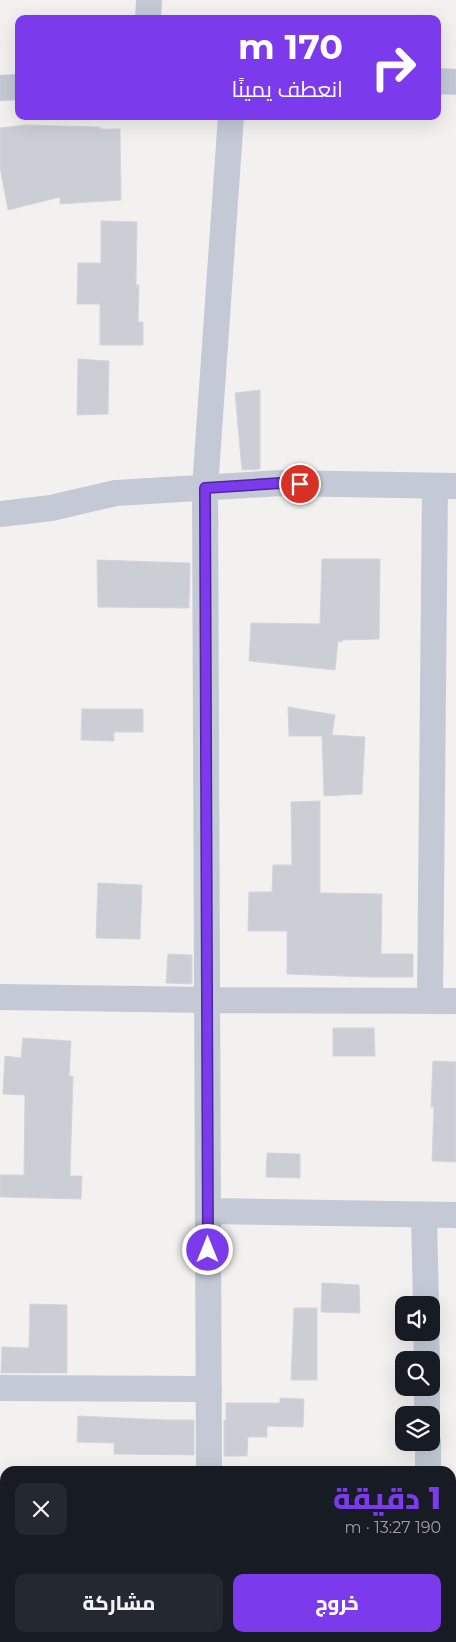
<!DOCTYPE html>
<html lang="ar">
<head>
<meta charset="utf-8">
<style>
  body { margin:0; font-family:Montserrat,Cairo,sans-serif; background:#242831; color:#f1f3f6; direction:rtl; height:100vh; display:flex; flex-direction:column; font-size:19px; white-space:nowrap }
  * { box-sizing:border-box; margin:0 }
  p { font-size:16px; color:#9ea1a6 }
  .icon { flex:none; width:28px; height:28px; fill:none; stroke:currentColor; stroke-width:2; stroke-linecap:round; stroke-linejoin:round }
  .map { position:relative; flex:1; overflow:hidden; direction:ltr }
  .details { position:absolute; left:0px; top:1466px; width:456px; height:176px; display:flex; flex-direction:column; background:#171b24; border-radius:15px 15px 0 0; box-shadow:0 5px 20px #0002; direction:rtl }
  .details>* { flex:none }
  .banner { position:absolute; left:15px; top:15px; width:426px; height:105px; border-radius:10px; box-shadow:0 5px 20px #0002; direction:rtl; background:#7c3aed; color:#fff; overflow:hidden }
  .fabs { position:absolute; left:395px; top:1296px; display:grid; gap:10px }
  .fabs a { display:grid; place-items:center; width:45px; height:45px; border-radius:10px; background:#171b24; box-shadow:0 5px 20px #0002; font-size:25px }
  .pin { position:absolute; display:grid; place-items:center; width:42px; height:42px; color:#fff; margin:-21px; border:2px solid #fff; border-radius:50%; box-shadow:0 1px 5px #0007 }
  .me { position:absolute; width:55px; margin:-28px; rotate:0deg; stroke-linejoin:round; filter:drop-shadow(0 0 4px #0008) }
  .turn { display:flex; align-items:center; gap:18px; height:105px; padding:0 15px; font-size:22px }
  .turn .icon { width:65px; height:65px; stroke-width:2.5 }
  .turn b { display:block; font-size:35px; line-height:42px }
  .round { display:grid; place-items:center; flex:none; width:52px; height:52px; border-radius:10px; background:#242831 }
  .summary { display:flex; align-items:center; justify-content:space-between; height:85px; padding:0 15px }
  h1 { font-size:30px; font-weight:800; line-height:38px; color:#7c3aed }
  .cta { display:flex; gap:10px; margin-top:auto; padding:10px 15px }
  .cta a { flex:1; height:58px; border-radius:10px; background:#7c3aed; color:#fff; font-size:20px; font-weight:800; line-height:58px; text-align:center }
  .cta a+a { background:#242831; color:#f1f3f6 }
  .map>svg:first-child { display:block }
  .building { fill:#ccced6; stroke:#d4d5dc }
  .lines { fill:none; stroke-linecap:round; stroke-linejoin:round }
  .minor { stroke:#c3cad6; stroke-width:26 }
  .route-casing { stroke:#51269a; stroke-width:12 }
  .route { stroke:#7c3aed; stroke-width:9 }
</style>
</head>
<body>
<div class="map">
<svg width="456" height="1642" viewBox="0 0 456 1642">
  <rect width="100%" height="100%" fill="#f3f0f0"/>
  <path class="building" d="M25,125L100,127V129H120L121,200L60,204V197L8,210L0,167V128Z
    M101,221L137,222L136,285H139L138,322H143V345H100V304H77L78,263H101Z
    M78,359L109,361L108,414L77,415Z
    M260,390V469L242,470L235,393Z
    M322,559H380L379,639L342,640V642L338,641L335,670L249,661L251,623L320,624Z
    M97,560L190,563L189,608L98,607Z
    M288,707L335,715L332,735L365,737L362,794L324,796L322,736H289Z
    M82,709H143V732H114V741L81,740Z
    M320,801V893L382,894L381,954H413V977H370L287,974V931H248L249,892H272L273,865H292L291,802Z
    M98,883L142,885L140,939L96,938Z
    M168,954L192,955V984L166,983Z
    M333,1028H374L375,1056H333Z
    M23,1038L71,1041L69,1076H73L70,1176H82L81,1199L0,1197V1175H24L25,1095L3,1094L5,1056L21,1058Z
    M433,1061L456,1062V1162L432,1161L434,1107H431Z
    M267,1153L300,1154V1178L266,1177Z
    M322,1283L359,1285L360,1313L321,1312Z
    M30,1304L67,1305V1373H1L2,1347L29,1348Z
    M294,1308H317V1380H291Z
    M280,1398L304,1399L303,1427L267,1426V1437H248L247,1456H224V1420H226V1403H280Z
    M78,1416L165,1420H194V1455L114,1454V1443L77,1442Z"/>
  <g class="lines">
    <path class="minor" d="M148,19L149,0
      M438,81L456,82
      M0,88L19,87
      M0,514L51,508L116,493L281,483L456,486
      M0,997L207,1000L456,1001
      M430,1001L435,486
      M208,1211L456,1215
      M424,1215L426,1305
      M426,1332L427,1360
      M0,1388L209,1389
      M427,1388V1415
      M428,1442V1471
      M209,1471L205,488L231,116
      M0,1622H5
      M434,1638L439,1642
      M209,1642V1638"/>
  </g>
  <g class="lines">
    <defs>
      <path id="route" d="M208,1250L205,488L281,483L300,484"/>
    </defs>
    <use href="#route" class="route-casing"/>
    <use href="#route" class="route"/>
  </g>
</svg>
<div class="fabs">
<a><svg class="icon" aria-label="sound" viewBox="0 0 24 24"><path d="M4 9h4l5-4v14l-5-4H4zM17 9q2 3 0 6"/></svg></a>
<a><svg class="icon" aria-label="search" viewBox="0 0 24 24"><circle cx="10" cy="10" r="6"/><path d="M15 15l6 6"/></svg></a>
<a><svg class="icon" aria-label="layers" viewBox="0 0 24 24"><path d="M12 4l9 5-9 5-9-5zM3 14l9 5 9-5"/></svg></a>
</div>
<div class="pin" style="left:300px;top:484px;background:#d93025"><svg class="icon" aria-label="arrive" viewBox="0 0 24 24"><path d="M6 21V4h12l-3 4 3 4H6"/></svg></div>
<svg class="me" style="left:208px;top:1250px" viewBox="-20 -20 40 40"><circle r="17" fill="#7c3aed" stroke="#fff" stroke-width="3"/><path d="M0-11L8 9 0 5-8 9z" fill="#fff"/></svg>
<div class="banner">
<div class="turn"><svg class="icon" aria-label="right" viewBox="0 0 24 24"><path d="M7 20v-9h11M14 6l5 5-5 5"/></svg><div><b>170 m</b>انعطف يمينًا</div></div>
</div>
<section class="details">
<div class="summary"><div><h1>1 دقيقة</h1><p>190 m · 13:27</p></div><a class="round"><svg class="icon" aria-label="close" viewBox="0 0 24 24"><path d="M6 6l12 12M18 6L6 18"/></svg></a></div>
<div class="cta"><a>خروج</a><a>مشاركة</a></div>
</section>
</div>
</body>
</html>
